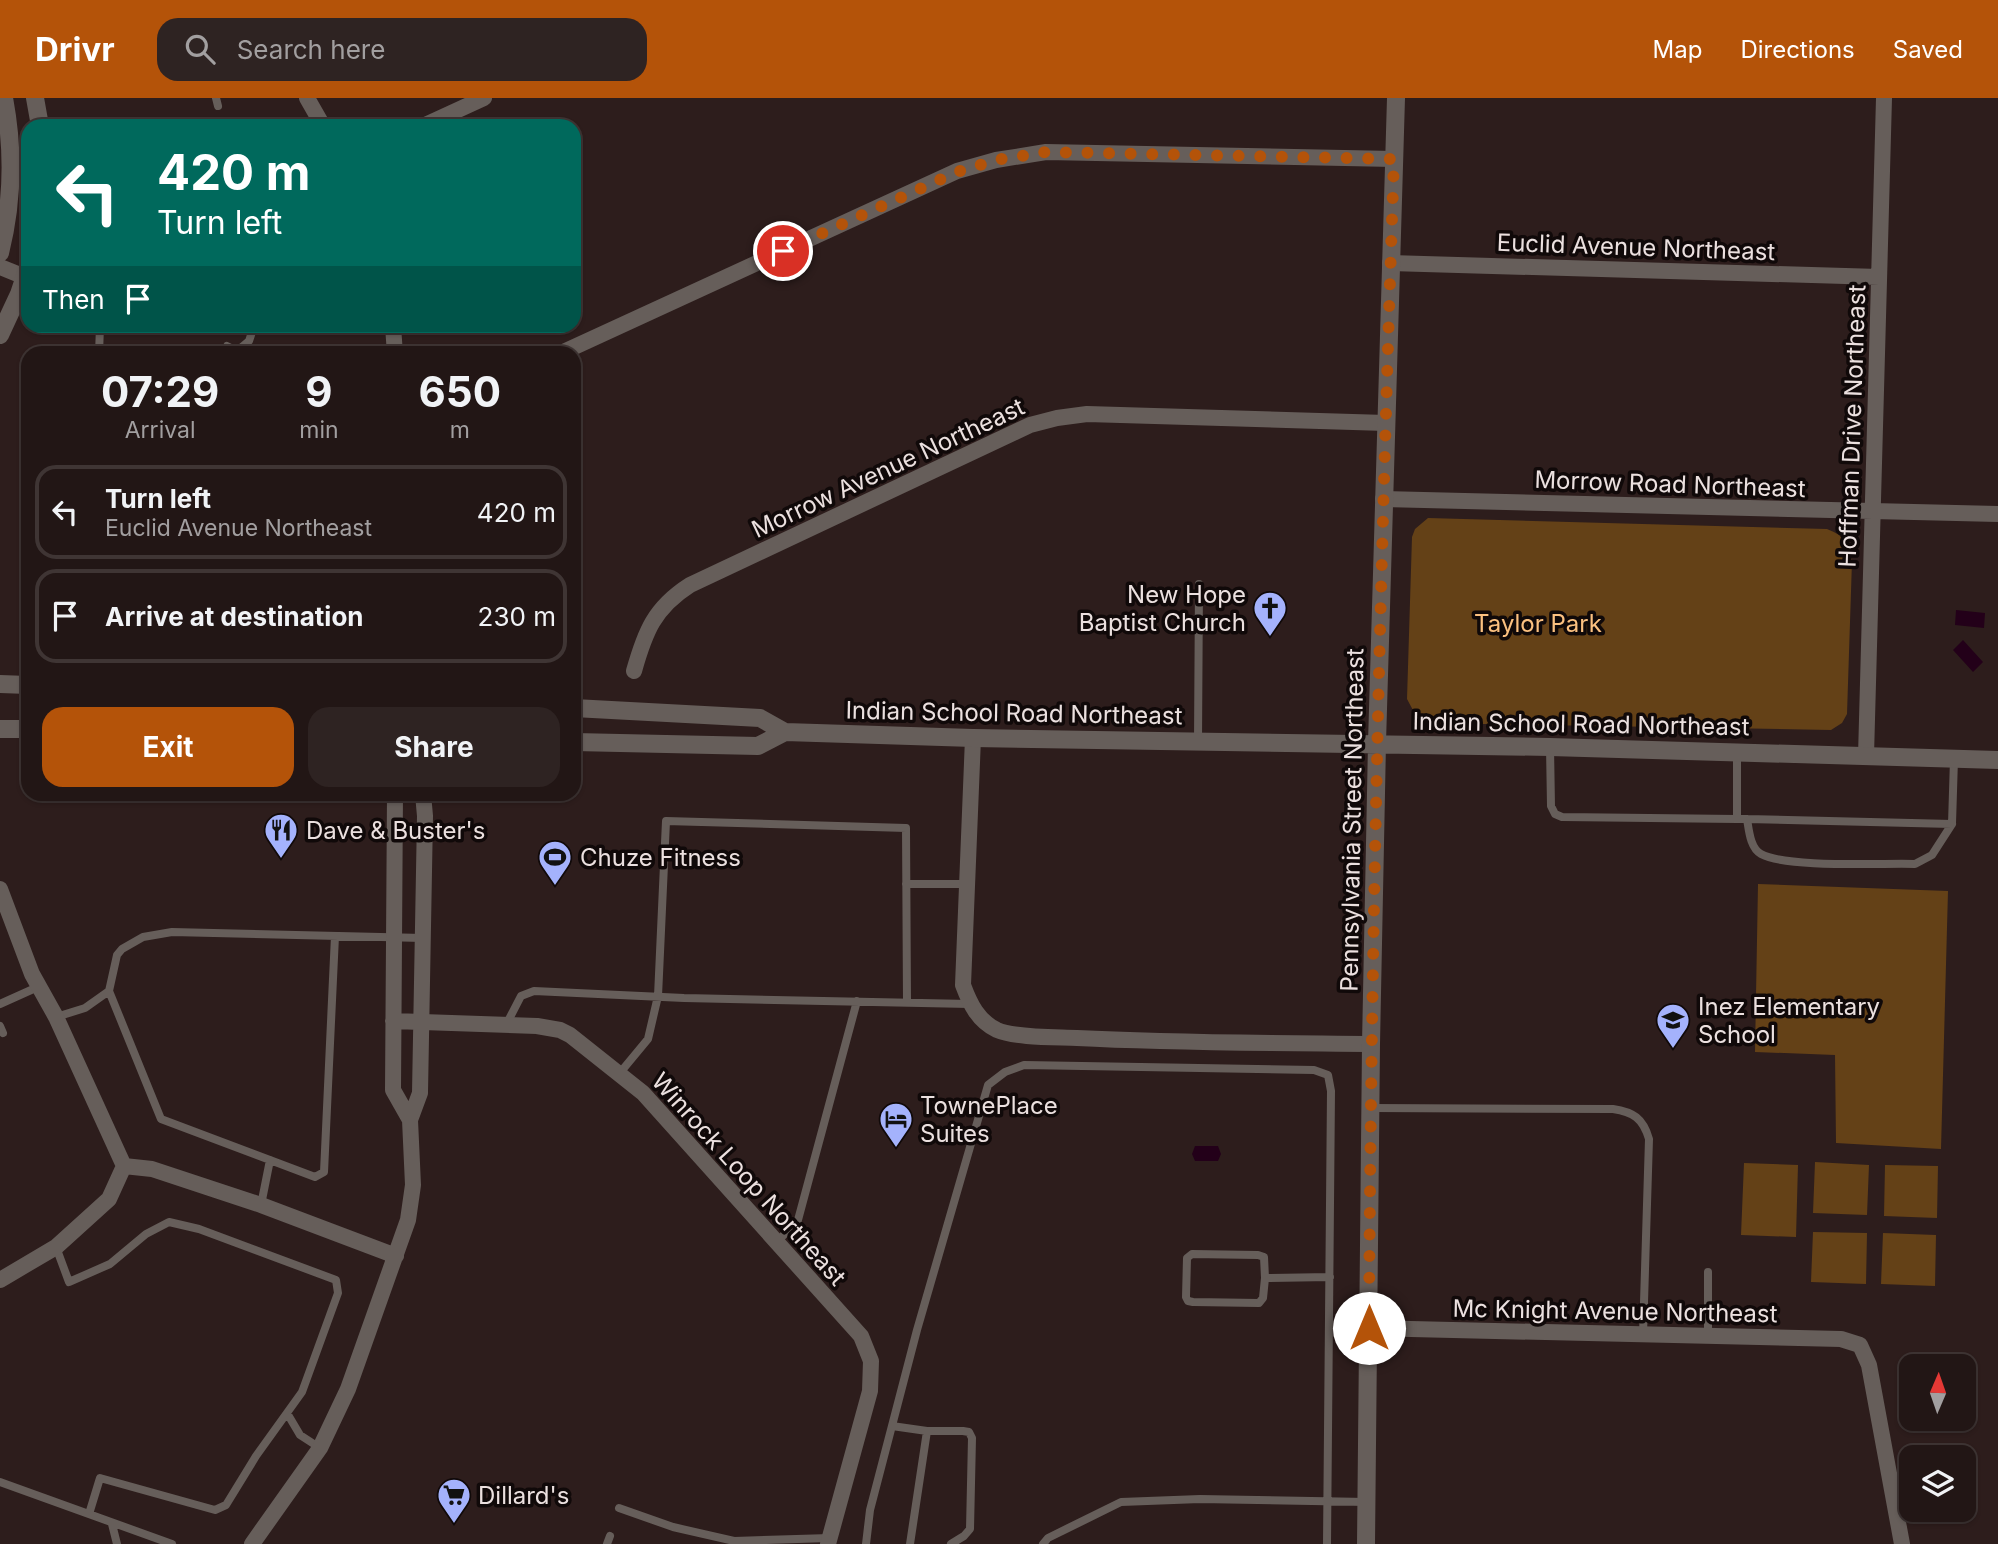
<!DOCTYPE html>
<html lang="en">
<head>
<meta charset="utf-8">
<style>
  body { margin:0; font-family:Inter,sans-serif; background:#2e2322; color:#f1f3f6; height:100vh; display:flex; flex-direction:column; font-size:26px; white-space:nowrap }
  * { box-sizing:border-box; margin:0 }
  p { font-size:23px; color:#a29fa0 }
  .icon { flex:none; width:38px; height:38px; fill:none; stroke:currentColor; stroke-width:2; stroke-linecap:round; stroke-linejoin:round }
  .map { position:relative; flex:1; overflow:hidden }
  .side { position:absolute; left:21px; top:248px; width:560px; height:455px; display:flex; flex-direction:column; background:#221615; border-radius:21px; box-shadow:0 2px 5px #0004,0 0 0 2px #3f3534 }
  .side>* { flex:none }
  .hud { position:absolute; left:21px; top:21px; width:560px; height:214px; border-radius:21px; box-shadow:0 2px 5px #0004,0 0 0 2px #3f3534; background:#00695c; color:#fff; overflow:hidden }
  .needle { width:46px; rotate:2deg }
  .tools { position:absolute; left:1899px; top:1256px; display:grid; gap:14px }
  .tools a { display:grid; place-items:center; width:77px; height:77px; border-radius:14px; background:#221615; box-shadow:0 2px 5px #0004,0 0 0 2px #3f3534; font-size:35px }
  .pin { position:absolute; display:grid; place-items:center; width:60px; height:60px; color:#fff; margin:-30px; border:4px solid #fff; border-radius:50%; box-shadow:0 2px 7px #0007 }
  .me { position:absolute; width:77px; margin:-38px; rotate:0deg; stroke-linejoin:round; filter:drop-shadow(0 0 5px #0008) }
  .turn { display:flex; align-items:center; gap:24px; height:147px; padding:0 21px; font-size:32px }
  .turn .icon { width:91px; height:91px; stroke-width:2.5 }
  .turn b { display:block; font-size:49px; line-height:60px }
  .then { display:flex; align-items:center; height:66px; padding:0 21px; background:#0003; gap:14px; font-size:26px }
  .eta { display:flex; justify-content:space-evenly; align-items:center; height:119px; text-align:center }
  .eta b { font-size:42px; font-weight:700; line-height:49px }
  .cta { display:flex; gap:14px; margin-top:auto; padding:14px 21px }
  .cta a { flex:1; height:80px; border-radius:21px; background:#b45309; color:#fff; font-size:28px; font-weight:700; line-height:80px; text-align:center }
  .cta a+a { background:#2e2322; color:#f1f3f6 }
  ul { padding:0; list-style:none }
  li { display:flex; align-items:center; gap:21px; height:94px; margin:0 14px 10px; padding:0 7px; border:4px solid #3f3534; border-radius:21px }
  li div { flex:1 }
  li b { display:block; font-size:26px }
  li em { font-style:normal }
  header { display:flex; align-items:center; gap:42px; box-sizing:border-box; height:98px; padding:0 35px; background:#b45309; color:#fff }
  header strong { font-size:33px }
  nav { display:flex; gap:38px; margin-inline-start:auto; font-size:24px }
  .search { width:490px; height:63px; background:#2e2322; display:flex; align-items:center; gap:18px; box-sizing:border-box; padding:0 24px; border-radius:21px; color:#a29fa0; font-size:26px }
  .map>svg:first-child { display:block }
  .green { fill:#644117 }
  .water { fill:#230019 }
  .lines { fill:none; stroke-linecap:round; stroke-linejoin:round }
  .service { stroke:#665e5a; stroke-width:8 }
  .minor { stroke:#665e5a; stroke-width:16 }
  .tertiary { stroke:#665e5a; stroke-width:18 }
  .route { stroke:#b45309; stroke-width:12; stroke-dasharray:0 21.6 }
  .labels { text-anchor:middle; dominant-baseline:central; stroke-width:7; stroke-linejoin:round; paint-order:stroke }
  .street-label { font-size:24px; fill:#ebe0df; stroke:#100909 }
  .poi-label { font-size:24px; fill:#ebe0df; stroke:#100909; text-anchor:start }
  .park-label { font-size:24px; fill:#fcc180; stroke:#100909 }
</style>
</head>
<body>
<header>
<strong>Drivr</strong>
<div class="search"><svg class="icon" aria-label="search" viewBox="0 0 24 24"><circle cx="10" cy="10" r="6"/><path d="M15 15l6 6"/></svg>Search here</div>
<nav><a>Map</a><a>Directions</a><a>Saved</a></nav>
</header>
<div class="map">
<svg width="1998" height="1446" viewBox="0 0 1998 1446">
  <rect width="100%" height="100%" fill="#2d1d1c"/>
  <path class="green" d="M1428,420L1827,431C1846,439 1848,443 1852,463L1847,616L1842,625L1831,632L1427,625L1415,616L1407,601L1412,439L1415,431Z
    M1758,786L1948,793L1941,1051L1836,1045L1835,957L1755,954Z
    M1815,1064L1869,1067L1867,1117L1813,1115Z
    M1744,1065L1798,1067L1796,1139L1741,1137Z
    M1885,1067L1938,1068L1937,1120L1884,1118Z
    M1813,1134L1867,1135L1866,1186L1811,1184Z
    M1883,1135L1936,1137L1935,1188L1881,1186Z"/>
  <path class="water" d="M1956,512L1985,515L1984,530L1955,527Z
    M1963,542L1983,564L1973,574L1953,552Z
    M1195,1048H1218L1221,1056L1218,1063H1195L1192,1056Z"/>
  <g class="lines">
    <path class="service" d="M216,0L218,8
      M227,248L237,253L249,243L254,228
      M99,256L100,228
      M1198,643L1199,486
      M1550,649L1551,708L1555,716L1562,719L1737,721
      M1737,654V721H1747L1952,726L1954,661
      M1747,721C1749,732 1750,750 1761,756C1786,770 1882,765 1915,766L1932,757L1952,726
      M906,786H967
      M335,838L324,1074L315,1079L161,1021L109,893L117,857L122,851L143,839L172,834L423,840
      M0,906L40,888
      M56,919L85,910L109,893
      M506,927L521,898L534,893L684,900L970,906
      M0,928L3,935
      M619,976L648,941L658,898L666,723L906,730L907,904
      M1371,1010L1613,1011C1633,1014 1643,1020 1649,1041L1643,1237
      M261,1107L270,1062
      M776,1145L798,1122L857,903
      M56,1149L69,1184L110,1166L146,1136L169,1124L199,1131L336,1182L338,1195L302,1294L256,1358L226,1407L215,1412L100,1380L89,1416
      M1265,1180L1263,1200L1259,1205L1193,1204L1188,1203L1186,1199L1187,1160L1192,1156L1258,1157L1264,1159L1265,1180L1330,1179
      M1708,1239V1174
      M287,1315L300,1337L320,1350
      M892,1328L927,1333L910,1446
      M927,1333H963L969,1334L972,1340L970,1431L964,1438L951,1446
      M0,1384L172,1446
      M619,1410L673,1429L734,1443L830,1440
      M112,1426L117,1446
      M607,1446L610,1438
      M866,1446L870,1412L917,1232L988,987L1005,974L1024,967L1314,972L1328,977L1331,993L1327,1446
      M1043,1446L1048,1440L1121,1404L1200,1401L1367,1404"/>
    <path class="minor" d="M307,0L323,28
      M423,28L484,0
      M1390,165L1879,179
      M0,169L25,179
      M393,228L395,256
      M559,256L957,73L996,62L1046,54L1394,61
      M1383,401L1998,416
      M634,573C645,534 654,510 690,487L1030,327L1057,320L1087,316L1386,325
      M973,640L963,887C970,906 978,923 997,932C1015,940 1057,939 1077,940C1175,945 1273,945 1371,946
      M1866,658L1884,0
      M395,696L393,992L410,1022
      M0,791L32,876L56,919L124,1068L109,1101L56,1149L0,1182
      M393,923L537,928L560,932L570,937L643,995L861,1238L871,1263L870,1293L828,1446
      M124,1068L152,1071L261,1107L396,1158
      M1369,1230L1841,1241L1860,1247L1869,1267L1902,1446
      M252,1446L320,1350L348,1291L408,1122L413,1087L410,1022L420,995L425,718L423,696"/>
    <path class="tertiary" d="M35,0L40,28
      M0,155C13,103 14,53 4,0
      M0,237L19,196L28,169
      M0,586L28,587
      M574,610L760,620L785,634L973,640L1550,649L1998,662
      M0,631H28
      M574,644L758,648L785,634
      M1366,1446L1371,946L1377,645L1396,0"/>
  </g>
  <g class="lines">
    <path class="route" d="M783,153L957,74L996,62L1046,54L1394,61C1381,450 1371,840 1369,1230"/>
  </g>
  <defs>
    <symbol id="church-pin" viewBox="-11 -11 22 30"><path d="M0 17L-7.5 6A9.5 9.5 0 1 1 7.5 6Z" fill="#a4b2fc" stroke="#100909"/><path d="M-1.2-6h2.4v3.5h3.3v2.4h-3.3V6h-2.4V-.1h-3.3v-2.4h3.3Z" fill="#111"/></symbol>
    <symbol id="restaurant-pin" viewBox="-11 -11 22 30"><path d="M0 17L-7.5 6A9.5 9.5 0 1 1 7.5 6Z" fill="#a4b2fc" stroke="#100909"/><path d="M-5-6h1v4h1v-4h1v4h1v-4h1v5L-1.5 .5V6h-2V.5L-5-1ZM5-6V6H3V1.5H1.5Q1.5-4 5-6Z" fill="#111"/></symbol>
    <symbol id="stadium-pin" viewBox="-11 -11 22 30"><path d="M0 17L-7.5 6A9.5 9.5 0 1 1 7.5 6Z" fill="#a4b2fc" stroke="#100909"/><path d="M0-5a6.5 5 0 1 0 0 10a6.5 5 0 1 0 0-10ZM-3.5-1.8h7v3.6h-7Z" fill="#111"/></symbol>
    <symbol id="school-pin" viewBox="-11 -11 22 30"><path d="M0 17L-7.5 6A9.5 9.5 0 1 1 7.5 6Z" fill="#a4b2fc" stroke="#100909"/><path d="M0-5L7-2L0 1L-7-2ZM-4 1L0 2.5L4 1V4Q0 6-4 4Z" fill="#111"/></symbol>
    <symbol id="hotel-pin" viewBox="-11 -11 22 30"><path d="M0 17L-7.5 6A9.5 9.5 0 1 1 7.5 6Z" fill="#a4b2fc" stroke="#100909"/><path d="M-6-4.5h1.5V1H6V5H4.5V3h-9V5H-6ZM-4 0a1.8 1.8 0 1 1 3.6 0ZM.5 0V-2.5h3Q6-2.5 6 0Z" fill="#111"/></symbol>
    <symbol id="supermarket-pin" viewBox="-11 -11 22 30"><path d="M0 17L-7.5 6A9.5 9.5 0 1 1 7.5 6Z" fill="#a4b2fc" stroke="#100909"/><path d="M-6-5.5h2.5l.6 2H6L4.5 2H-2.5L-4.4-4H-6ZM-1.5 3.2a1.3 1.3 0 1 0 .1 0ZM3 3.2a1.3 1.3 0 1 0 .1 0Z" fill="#111"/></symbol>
  </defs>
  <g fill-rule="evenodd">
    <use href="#church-pin" x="1251" y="491" width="38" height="52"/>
    <use href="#restaurant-pin" x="262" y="713" width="38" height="52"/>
    <use href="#stadium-pin" x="536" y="740" width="38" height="52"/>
    <use href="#school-pin" x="1654" y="903" width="38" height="52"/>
    <use href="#hotel-pin" x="877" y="1002" width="38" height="52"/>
    <use href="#supermarket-pin" x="435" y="1378" width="38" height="52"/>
  </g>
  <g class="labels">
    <g class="street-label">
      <text transform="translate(1636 149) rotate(2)">Euclid Avenue Northeast</text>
      <text transform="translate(1852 328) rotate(-88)">Hoffman Drive Northeast</text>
      <text transform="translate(888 370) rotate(-25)">Morrow Avenue Northeast</text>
      <text transform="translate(1670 386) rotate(2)">Morrow Road Northeast</text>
      <text transform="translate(1014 615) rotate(1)">Indian School Road Northeast</text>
      <text transform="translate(1581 626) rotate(1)">Indian School Road Northeast</text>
      <text transform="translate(1352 722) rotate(-89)">Pennsylvania Street Northeast</text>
      <text transform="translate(749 1081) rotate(48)">Winrock Loop Northeast</text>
      <text transform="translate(1615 1213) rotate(1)">Mc Knight Avenue Northeast</text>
    </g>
    <g class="poi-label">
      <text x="1246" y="496" text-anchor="end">New Hope<tspan x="1246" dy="28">Baptist Church</tspan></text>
      <text x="306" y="732">Dave &amp; Buster's</text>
      <text x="580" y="759">Chuze Fitness</text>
      <text x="1698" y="908">Inez Elementary<tspan x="1698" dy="28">School</tspan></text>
      <text x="920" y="1007">TownePlace<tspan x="920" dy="28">Suites</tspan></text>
      <text x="478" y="1397">Dillard's</text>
    </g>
    <g class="park-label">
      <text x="1538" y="525">Taylor Park</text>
    </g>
  </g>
</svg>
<div class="tools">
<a><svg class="needle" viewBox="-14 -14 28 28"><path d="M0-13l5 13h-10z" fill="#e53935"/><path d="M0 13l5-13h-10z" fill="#a29fa0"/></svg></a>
<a><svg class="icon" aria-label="layers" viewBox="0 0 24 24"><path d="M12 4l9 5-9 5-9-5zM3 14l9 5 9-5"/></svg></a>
</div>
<div class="pin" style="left:783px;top:153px;background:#d93025"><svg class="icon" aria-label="arrive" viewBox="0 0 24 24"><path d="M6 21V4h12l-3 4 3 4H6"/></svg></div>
<svg class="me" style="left:1369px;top:1230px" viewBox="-20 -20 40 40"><circle r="19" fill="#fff"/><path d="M0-13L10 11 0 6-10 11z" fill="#b45309"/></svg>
<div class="hud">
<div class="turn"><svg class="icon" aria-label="left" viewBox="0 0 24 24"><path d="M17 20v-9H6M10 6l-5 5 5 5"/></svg><div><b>420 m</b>Turn left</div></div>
<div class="then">Then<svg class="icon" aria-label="arrive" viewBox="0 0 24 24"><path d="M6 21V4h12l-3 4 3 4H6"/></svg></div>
</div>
<section class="side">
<div class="eta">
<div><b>07:29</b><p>Arrival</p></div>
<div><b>9</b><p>min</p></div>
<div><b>650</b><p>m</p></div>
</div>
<ul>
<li><svg class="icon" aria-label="left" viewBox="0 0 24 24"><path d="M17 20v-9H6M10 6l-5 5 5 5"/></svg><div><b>Turn left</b><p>Euclid Avenue Northeast</p></div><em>420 m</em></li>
<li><svg class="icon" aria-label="arrive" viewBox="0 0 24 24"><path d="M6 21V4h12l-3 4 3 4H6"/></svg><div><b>Arrive at destination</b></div><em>230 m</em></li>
</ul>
<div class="cta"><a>Exit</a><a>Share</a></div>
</section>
</div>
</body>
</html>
